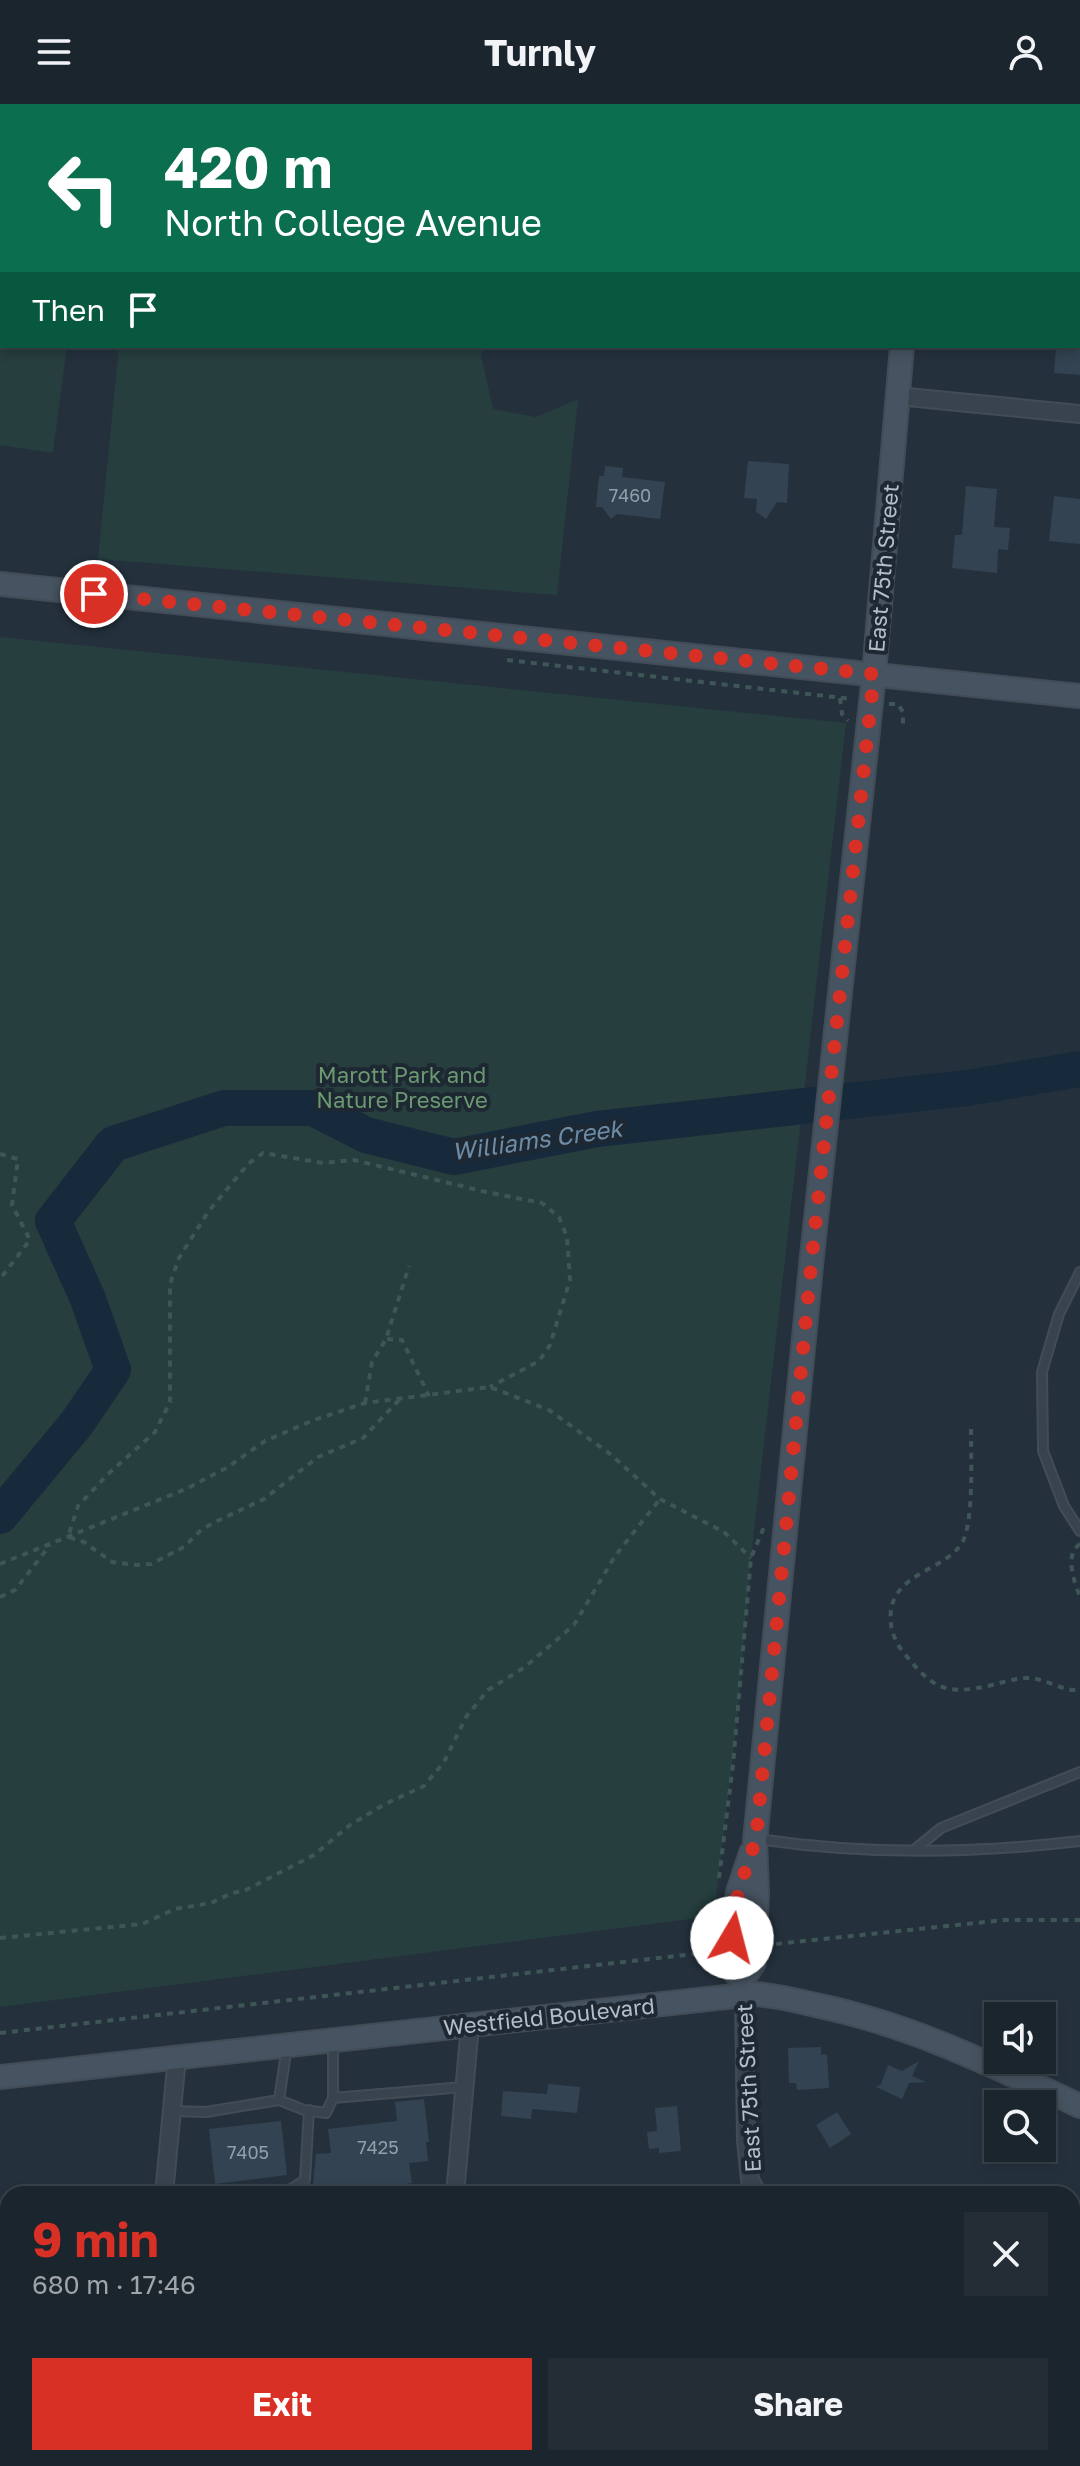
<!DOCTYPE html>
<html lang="en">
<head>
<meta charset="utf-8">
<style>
  body { margin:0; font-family:"Golos Text",sans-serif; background:#242d36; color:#f1f3f6; height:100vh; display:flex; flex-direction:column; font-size:30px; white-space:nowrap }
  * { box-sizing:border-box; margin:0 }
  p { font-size:26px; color:#a0a5aa }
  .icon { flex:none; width:44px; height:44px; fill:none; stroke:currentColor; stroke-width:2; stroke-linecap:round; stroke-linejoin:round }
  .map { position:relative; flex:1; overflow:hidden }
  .sheet { position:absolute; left:0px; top:2082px; width:1080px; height:280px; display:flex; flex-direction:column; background:#1b252e; border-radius:24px 24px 0 0; box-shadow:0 4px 12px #0003,0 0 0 2px #39424a }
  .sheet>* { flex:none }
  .guide { position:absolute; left:0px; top:0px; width:1080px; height:244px; box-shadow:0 4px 12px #0003,0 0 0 2px #39424a; background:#0b6e4f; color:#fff; overflow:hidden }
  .controls { position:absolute; left:984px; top:1898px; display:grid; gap:16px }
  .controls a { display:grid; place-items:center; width:72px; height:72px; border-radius:0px; background:#1b252e; box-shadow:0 4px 12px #0003,0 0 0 2px #39424a; font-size:40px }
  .pin { position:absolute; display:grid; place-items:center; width:68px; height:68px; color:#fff; margin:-34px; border:4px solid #fff; border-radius:50%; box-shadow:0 2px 8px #0007 }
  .me { position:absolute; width:88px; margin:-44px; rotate:8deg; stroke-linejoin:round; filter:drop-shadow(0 0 6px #0008) }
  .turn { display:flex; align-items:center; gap:28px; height:168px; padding:0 32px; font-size:36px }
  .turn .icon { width:104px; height:104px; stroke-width:2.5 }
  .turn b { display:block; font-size:56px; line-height:68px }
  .then { display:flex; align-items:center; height:76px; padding:0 32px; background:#0003; gap:16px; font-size:30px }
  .round { display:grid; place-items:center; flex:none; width:84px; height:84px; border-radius:0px; background:#242d36 }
  .headline { display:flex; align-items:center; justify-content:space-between; height:136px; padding:0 32px }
  h1 { font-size:48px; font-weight:700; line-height:60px; color:#d93025 }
  .primary-button { display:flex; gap:16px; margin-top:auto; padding:16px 32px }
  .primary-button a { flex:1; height:92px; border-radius:0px; background:#d93025; color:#fff; font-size:32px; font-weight:700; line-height:92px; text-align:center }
  .primary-button a+a { background:#242d36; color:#f1f3f6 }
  header { display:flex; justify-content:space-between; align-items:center; height:104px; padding:0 32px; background:#1b252e; font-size:36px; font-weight:700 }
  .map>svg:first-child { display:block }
  .green { fill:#263e3e }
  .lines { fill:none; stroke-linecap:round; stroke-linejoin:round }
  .river { stroke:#172a3b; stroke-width:36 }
  .building { fill:#334351 }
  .lane-casing { stroke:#414c56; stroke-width:12 }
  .street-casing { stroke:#414c56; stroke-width:20 }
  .secondary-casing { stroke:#414c56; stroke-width:26 }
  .path { stroke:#3f5656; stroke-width:4; stroke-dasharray:6 6; stroke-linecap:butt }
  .lane { stroke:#38434d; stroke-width:8 }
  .street { stroke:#38434d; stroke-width:16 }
  .secondary { stroke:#465360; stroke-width:22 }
  .route { stroke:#d93025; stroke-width:14; stroke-dasharray:0 25.2 }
  .labels { text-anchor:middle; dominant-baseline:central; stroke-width:8; stroke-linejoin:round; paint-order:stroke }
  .number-label { font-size:18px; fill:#929eaa }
  .street-label { font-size:22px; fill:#b4bec9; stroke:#1d2832 }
  .park-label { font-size:22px; fill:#6b9971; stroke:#1d2832 }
  .water-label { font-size:24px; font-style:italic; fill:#6d8ca7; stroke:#1d2832 }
</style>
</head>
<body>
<header><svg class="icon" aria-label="menu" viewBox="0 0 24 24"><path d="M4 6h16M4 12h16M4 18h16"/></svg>Turnly<svg class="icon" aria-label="person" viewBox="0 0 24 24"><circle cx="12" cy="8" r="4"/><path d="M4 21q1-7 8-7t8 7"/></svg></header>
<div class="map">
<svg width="1080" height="2362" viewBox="0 0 1080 2362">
  <rect width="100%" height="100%" fill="#24313d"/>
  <path class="green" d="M142,0H610V2Z
    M0,7L2,242H67L53,349L0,341Z
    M119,242H486L481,250L493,305L536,313L578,295L557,491L98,455Z
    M0,533L846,619L751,1454L738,1610L714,1812L0,1903Z"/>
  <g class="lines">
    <path class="river" d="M0,1412L77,1319L113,1266L88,1195L53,1117L113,1040L224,1004H313L366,1031L454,1053L597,1025L967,984L1080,965"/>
  </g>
  <path class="building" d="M1056,242H1080V271L1054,269Z
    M748,357L789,360L787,399L777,398L766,415L756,408L757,395L744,394Z
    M605,362L623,364L622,373L665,378L660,415L617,410L611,415L602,403H596L599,372H604Z
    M966,382L997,385L994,423L1010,424L1008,446L998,445L997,469L952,464L955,431H962Z
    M1054,392L1080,395V440L1049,437Z
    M821,1943V1951L827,1950L829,1984L797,1986L796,1979H789L788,1944Z
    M919,1957L912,1972L926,1978L909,1979L902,1995L876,1983L881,1980L888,1961L902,1967Z
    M548,1980L580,1983L577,2009L532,2005L531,2015L501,2012L503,1987L547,1990Z
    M424,1995L429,2038H426L428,2057L409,2059L412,2079L405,2080L407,2090H312L316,2050L331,2049L328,2025L397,2017L395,1998Z
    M677,2002L681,2047L659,2049V2044L649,2045L647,2028L657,2027L655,2004Z
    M837,2008L851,2030L830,2044L816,2021Z
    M281,2017L287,2071L215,2080L209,2025Z"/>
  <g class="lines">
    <defs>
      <path id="lane" d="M1080,1168L1059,1210L1042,1268L1043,1347L1064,1402L1080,1427
        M758,1735C865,1751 972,1750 1080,1737
        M913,1747L941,1724L1080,1668
        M333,1994L464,1983
        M279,1996L304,2006L326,2009L333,1994V1940
        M173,2007L206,2008L279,1996L287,1942
        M283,2090L305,2076L309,2006"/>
      <path id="street" d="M897,292L1080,310
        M744,1890L746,2036L750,2076L758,2090
        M164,2090L177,1953
        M455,2090L470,1921
        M927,2354L928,2362
        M138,2362L139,2354
        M433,2362V2354
        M725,2362L726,2354"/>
      <path id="secondary" d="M924,2V0
        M0,480L1080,592
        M742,1876L754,1859L757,1790L755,1737L812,1152L874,570L902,242
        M744,1890L742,1876L728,1861L738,1788L751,1749
        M0,1973L753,1890C776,1891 798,1897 820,1902C914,1922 994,1962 1080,2002"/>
    </defs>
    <use href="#lane" class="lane-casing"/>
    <use href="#street" class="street-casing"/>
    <use href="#secondary" class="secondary-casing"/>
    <path class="path" d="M507,556L852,595
      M840,594L842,610L848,617
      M889,600H898L903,608V620
      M0,1050L18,1055L12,1101L30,1136L0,1175
      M387,1235L402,1236L429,1292
      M399,1296L363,1334L318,1353L264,1395L215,1418L201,1426L184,1443L151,1460L137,1461L112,1458L84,1438L68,1433L78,1402L108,1370L155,1328L170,1298V1180L179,1154L208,1108L248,1060L263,1049L323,1059L354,1056L486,1088L542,1099L559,1113L567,1133L570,1176L550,1241L539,1257L490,1283
      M365,1299L372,1258L386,1235L409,1162
      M971,1325C971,1351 974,1419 962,1439C946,1464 904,1468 893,1498C887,1515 892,1535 904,1549C933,1585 946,1592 992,1581C1004,1578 1016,1574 1028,1574C1046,1574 1062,1588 1080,1586
      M1080,1440C1064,1451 1074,1477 1080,1493
      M0,1460L186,1385L228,1363L265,1337L314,1316L365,1299L490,1283L549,1306L609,1349L660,1395L724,1428L751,1454
      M0,1493L15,1486L50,1441
      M719,1774L733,1660L751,1454L764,1423
      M0,1834L142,1820L175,1805L211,1799L232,1789L244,1787L314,1751L350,1721L385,1700L424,1682L444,1658L466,1613L488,1586L525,1563L574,1521L615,1452L660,1395
      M776,1840L1004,1816H1080
      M0,1929L711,1848"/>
    <use href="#lane" class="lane"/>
    <use href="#street" class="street"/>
    <use href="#secondary" class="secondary"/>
  </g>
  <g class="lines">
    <path class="route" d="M94,490L874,570L812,1152L759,1704L756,1735L738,1788L732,1834"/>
  </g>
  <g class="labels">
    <g class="number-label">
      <text x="630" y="391">7460</text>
      <text x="378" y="2043">7425</text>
      <text x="248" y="2048">7405</text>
    </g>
    <g class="street-label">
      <text transform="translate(883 464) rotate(-85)">East 75th Street</text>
      <text transform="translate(549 1912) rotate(-6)">Westfield Boulevard</text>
      <text transform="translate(748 1984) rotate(-93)">East 75th Street</text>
    </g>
    <g class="park-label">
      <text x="402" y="970">Marott Park and<tspan x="402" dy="25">Nature Preserve</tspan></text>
    </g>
    <g class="water-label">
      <text transform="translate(537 1035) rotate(-8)">Williams Creek</text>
    </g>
  </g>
</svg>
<div class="controls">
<a><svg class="icon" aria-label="sound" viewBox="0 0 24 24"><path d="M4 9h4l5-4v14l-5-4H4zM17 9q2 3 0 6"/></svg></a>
<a><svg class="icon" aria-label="search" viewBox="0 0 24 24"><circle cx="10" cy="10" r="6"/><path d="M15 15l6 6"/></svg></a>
</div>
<div class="pin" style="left:94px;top:490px;background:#d93025"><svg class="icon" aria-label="arrive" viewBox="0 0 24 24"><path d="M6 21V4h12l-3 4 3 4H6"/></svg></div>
<svg class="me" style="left:732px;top:1834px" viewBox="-20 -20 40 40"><circle r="19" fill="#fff"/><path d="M0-13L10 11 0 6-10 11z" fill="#d93025"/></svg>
<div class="guide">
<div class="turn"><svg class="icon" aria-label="left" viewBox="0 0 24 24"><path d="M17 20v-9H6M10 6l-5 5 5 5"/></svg><div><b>420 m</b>North College Avenue</div></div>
<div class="then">Then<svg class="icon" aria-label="arrive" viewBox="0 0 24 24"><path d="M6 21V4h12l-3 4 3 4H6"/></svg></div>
</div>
<section class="sheet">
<div class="headline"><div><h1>9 min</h1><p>680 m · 17:46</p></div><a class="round"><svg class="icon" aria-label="close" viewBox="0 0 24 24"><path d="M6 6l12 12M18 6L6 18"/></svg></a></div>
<div class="primary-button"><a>Exit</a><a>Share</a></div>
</section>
</div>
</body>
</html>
